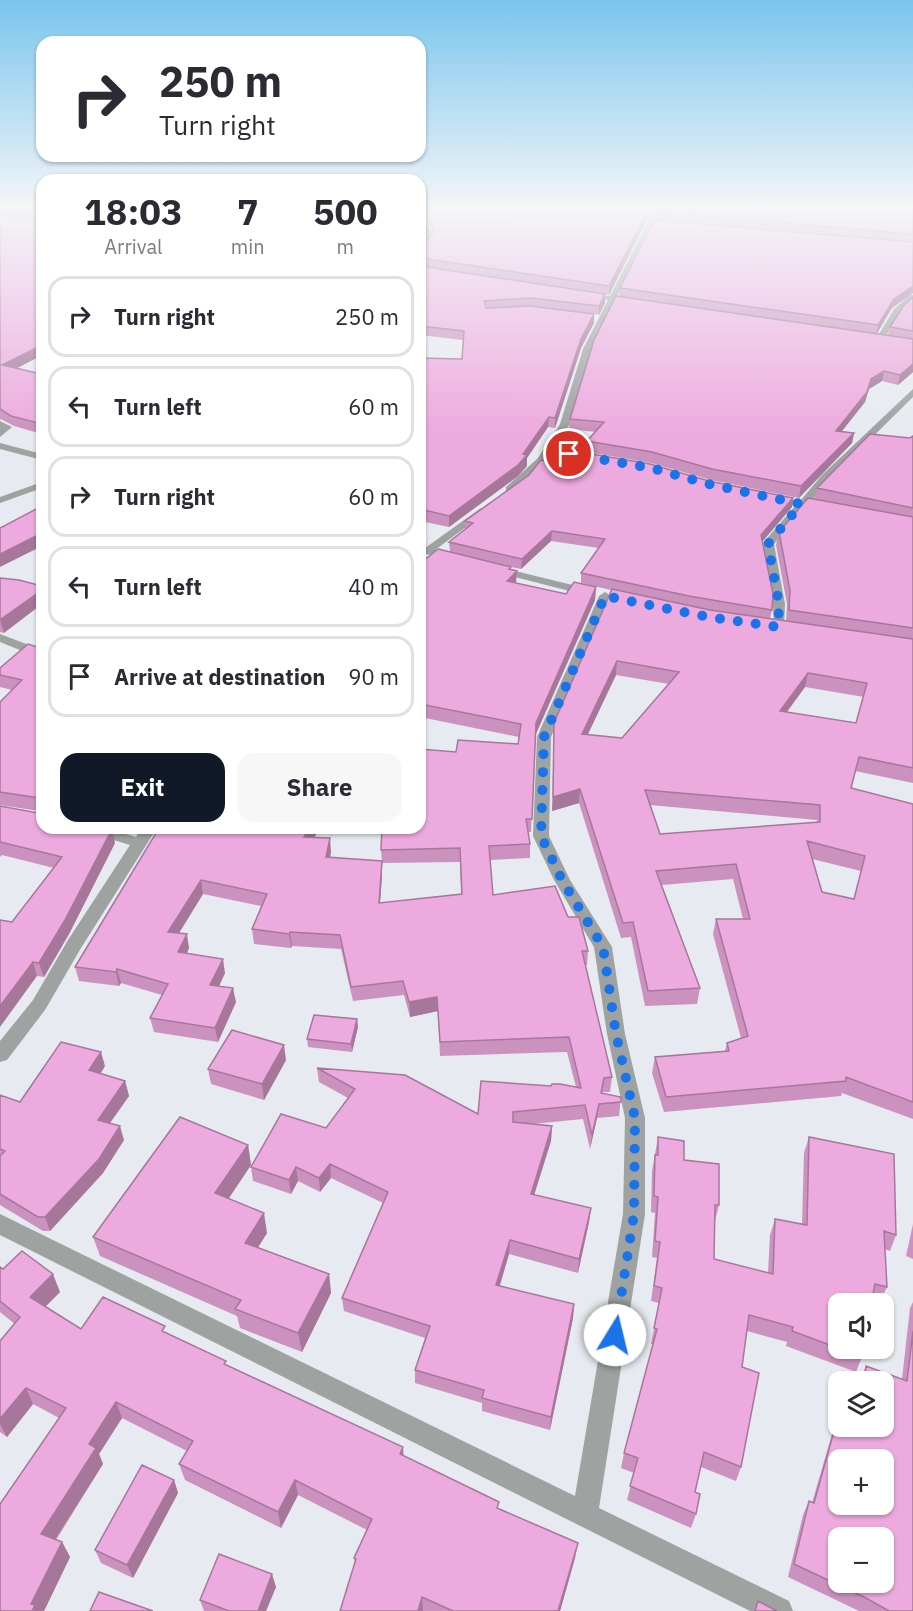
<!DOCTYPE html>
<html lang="en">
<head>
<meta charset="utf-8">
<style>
  body { margin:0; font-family:"IBM Plex Sans",sans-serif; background:#f7f7f7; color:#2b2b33; height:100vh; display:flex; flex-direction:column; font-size:22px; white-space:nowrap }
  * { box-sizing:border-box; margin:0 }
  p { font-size:20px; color:#7c7c81 }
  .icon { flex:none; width:33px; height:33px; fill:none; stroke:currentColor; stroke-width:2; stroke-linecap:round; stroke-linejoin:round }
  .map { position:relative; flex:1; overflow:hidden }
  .drawer { position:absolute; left:36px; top:174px; width:390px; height:660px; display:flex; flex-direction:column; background:#fff; border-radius:18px; box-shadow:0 2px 4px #0004 }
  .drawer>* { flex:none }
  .hud { position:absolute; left:36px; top:36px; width:390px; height:126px; border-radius:18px; box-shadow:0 2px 4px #0004; background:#fff; color:#2b2b33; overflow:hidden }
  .buttons { position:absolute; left:828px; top:1293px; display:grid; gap:12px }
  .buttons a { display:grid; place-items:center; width:66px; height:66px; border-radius:12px; background:#fff; box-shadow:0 2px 4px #0004; font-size:30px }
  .pin { position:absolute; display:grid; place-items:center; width:51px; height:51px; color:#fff; margin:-26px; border:3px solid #fff; border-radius:50%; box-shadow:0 2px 6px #0007 }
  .me { position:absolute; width:66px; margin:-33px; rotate:9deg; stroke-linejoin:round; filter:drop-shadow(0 0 4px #0008) }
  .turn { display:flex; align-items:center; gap:21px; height:126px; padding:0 24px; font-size:27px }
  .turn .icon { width:78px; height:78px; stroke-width:2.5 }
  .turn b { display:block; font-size:42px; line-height:51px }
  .eta { display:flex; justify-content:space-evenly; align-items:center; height:102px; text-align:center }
  .eta b { font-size:36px; font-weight:700; line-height:42px }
  .cta { display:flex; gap:12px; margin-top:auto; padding:12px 24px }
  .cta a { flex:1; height:69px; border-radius:18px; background:#111827; color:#fff; font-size:24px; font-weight:700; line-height:69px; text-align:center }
  .cta a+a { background:#f7f7f7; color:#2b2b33 }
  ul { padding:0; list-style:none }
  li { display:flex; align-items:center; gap:18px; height:81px; margin:0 12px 9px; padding:0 12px; border:3px solid #e1e1e2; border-radius:18px }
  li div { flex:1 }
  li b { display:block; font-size:22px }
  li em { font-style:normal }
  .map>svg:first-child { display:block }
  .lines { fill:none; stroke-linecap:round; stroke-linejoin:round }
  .minor { fill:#9ea2a1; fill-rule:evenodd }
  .wall { fill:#cc92bf; fill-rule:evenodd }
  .shaded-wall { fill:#a6779b }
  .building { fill:#edaade; stroke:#a6779b; stroke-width:1.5; fill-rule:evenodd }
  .route { stroke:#1a73e8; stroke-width:10; stroke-dasharray:0 18 }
</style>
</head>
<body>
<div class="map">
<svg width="913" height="1611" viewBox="0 0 913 1611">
  <rect width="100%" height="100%" fill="#e7eaf0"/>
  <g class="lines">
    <path class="minor" d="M655,208H661L617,297L638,302L634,304L615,301L591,349L570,424L554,449L595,456L600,459L595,462L550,454L545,462L514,491H506V487L538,458L560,424L583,349L608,300L583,295L587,293L610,296Z
      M420,218L432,230L430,241L420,251L426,230L420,224Z
      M910,295H913V301L900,312L883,341H877L876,339L894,309Z
      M913,389V397L830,479L809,503L825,506V510L805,508L774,544L785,604L784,627L782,630H774L773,604L762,544L795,506L769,499L774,496L800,501L822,475Z
      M0,421L12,427L0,437Z
      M0,443L42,454V460L0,449Z
      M42,482V488L0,503V497Z
      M481,508L486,511L485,513L435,550L456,556V560L420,553V547L425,548Z
      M499,567L593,590L595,592L589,596L495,572L493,570Z
      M605,592L611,596L551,737L549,836L570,880L612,947L625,1034L645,1118V1214L599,1508L789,1601L793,1611H750L0,1235V1214L575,1496L623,1214L625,1118L607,1034L594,947L554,880L533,836L537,737L599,596Z
      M0,634L42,650V659L0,642Z
      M81,828H106L136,837L141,828H157L81,948L45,1010L7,1060L0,1062V1041L33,1000L68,940L130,845L84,831Z"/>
  </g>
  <path class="wall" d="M0,208H42V355L17,368L42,374V434L14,426L1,419L0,420V215L40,221L41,220L0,215Z
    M420,208H653L609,295L605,294V303L599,315L594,314V323L581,348L555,428L548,427L527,458V466L518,476L449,527L420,521V358L462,359L463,340L420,335V219L423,223V231L420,244L421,245L432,235L433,229L422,216H420Z
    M913,208V293L892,308L877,333L888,335L890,327L913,297V372L898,385L882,381L869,389L865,402L842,431L854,433L852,443L799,498L711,480L651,463L587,452V441L596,432L569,429L570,419L619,296L620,288L657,220L658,212Z
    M913,436V783L855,771L851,788L913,804V1119L842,1093L841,1096L664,1112L652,1073L655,1057L725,1051L727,1043L741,1038L713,934L716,919H743L733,879L662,885L700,988L697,1004L645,1006L631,937L621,938L579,803L552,811L554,723L611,590L581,583V573L599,548L551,541L521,569L511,567V570L516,583L566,594L596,587L595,600L535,736L531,832H528L530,844V858L490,860L493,895L568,917L588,951L587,965H585L612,1077L610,1092H603L602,1093L621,1097L619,1116L597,1118L590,1149L583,1119L533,1124L552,1126L551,1141L534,1195L591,1208L589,1222L578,1273L509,1254L499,1286L574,1304L573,1318L550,1430L482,1411V1403L415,1383V1370L425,1338L344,1311L342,1298L383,1203L331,1178L320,1192L298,1181L291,1194L253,1181L251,1167L326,1128L348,1098L319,1082L317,1068L478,1114L551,1086L576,1087L567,1052L440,1056L438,1011L410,1017L404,995L353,1001L341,949L292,946L291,948L254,944L252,929L261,906L203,894L179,933L189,948L187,953L225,973L219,986L236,1002L218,1042L154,1032L150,1018L162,995L121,983L119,986L79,981L75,967L159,828L314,837L331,852L330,857L382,861V875L380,903L461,894L460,862L382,863L381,850L456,752L518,744L519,737L420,717V560L450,551L449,542L465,529V521L568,466L709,481L793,498L792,507L763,541L772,610L770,619L786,621L787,604L776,545L779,532L814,499L817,488L910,438ZM616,675L669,684L622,738L587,735ZM805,687L864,697L856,723L787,712ZM650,805L817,820V822L660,834ZM812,859L861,871L854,899L822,892Z
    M0,578L4,633L0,632Z
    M42,632V828L115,843L69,934L44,977L37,976L12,922L54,868L2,855L0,857V806L38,813L39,811L0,805V702L12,690L0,687V668L40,648L41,642L39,635Z
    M357,1019L358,1027L352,1052L308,1047L307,1039Z
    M286,1060L264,1100L211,1084L208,1069Z
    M105,1066L100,1074L125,1081L129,1096L110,1123L124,1140L103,1173L50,1231H43L0,1205V1095L20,1102Z
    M658,1137L684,1160L719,1205L715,1221L714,1259L768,1273L770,1235L775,1219L802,1224L804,1153L809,1137L896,1235L890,1251L885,1249L887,1287L880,1302L872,1301L838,1304V1348H864L862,1357L856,1372L786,1346L787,1342L747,1331L742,1367L741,1467L736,1481L701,1467L695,1492L696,1514L691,1528L627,1500L634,1473L621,1468L624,1453L653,1344H651L659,1303L651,1301L657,1258L652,1257L655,1213L651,1212L652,1171Z
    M248,1145L251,1165L228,1199L267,1233L258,1247L329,1274L331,1293L302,1352L240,1328L237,1316L100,1256L93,1237Z
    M913,1224V1259L906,1256Z
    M0,1267L60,1292L45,1307L81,1329L167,1333L227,1366L404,1456L499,1509L575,1558L560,1611H340L355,1564L354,1558L367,1530L298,1495L281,1528L185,1480L179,1464L187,1451L122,1418L99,1454L103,1464L56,1540L62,1542L70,1557L44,1611L59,1418L33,1404L7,1437L0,1432V1341L15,1324L0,1312Z
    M913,1302V1611H859L788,1577L803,1515L809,1501L812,1503L836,1420L838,1413V1426H884V1382H860V1380L866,1366L902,1379L910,1308Z
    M174,1480L178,1493L133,1578L101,1563L95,1550Z
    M276,1587L266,1611H204L200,1600Z"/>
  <path class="shaded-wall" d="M649,208H653L609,295V286Z
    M423,223V231L420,245V236Z
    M913,286V293L892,308L876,335L878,325L894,299Z
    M605,294V303L599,315V306Z
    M594,314V323L581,348L555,428V418L581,339Z
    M42,345V355L4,375L2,365Z
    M913,364V372L898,385L900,375Z
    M884,371L882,381L869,389L865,402L834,441L836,431L871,379Z
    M549,417L548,427L527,458V466L518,476L449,527V516L523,454Z
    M854,433L852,443L799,498L801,486Z
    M793,498L792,507L760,544L761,535Z
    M552,531L551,541L521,569L522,559Z
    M42,533V546L0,567V554Z
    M511,567V577L517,571L516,583L507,593L509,569Z
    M596,587L595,600L535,736L536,723Z
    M42,590V604L4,633L0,620Z
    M617,661L616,675L581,749L582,734Z
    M808,673L805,687L777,725L780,711Z
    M580,789L579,803L552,811L553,797Z
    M310,828H320L306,851L304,837Z
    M112,829L115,843L69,934L44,977L39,963Z
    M330,838L331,852L327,870L326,857Z
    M382,861V875L379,917V903Z
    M201,880L203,894L171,946L168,932Z
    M290,932L292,946L291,948L289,934Z
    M187,934L189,948L181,966L178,952Z
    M223,959L225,973L213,999L210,985Z
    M33,962L37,976L0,1027V1006Z
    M117,969L121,983L119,986L116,972Z
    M233,988L236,1002L218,1042L215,1028Z
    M437,997L438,1011L410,1017L409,1002Z
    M357,1019L358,1027L352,1052L351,1044Z
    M284,1045L286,1060L264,1100L262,1084Z
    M101,1052L105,1066L94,1084L89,1070Z
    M125,1081L129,1096L102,1134L98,1120Z
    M599,1104L597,1118L590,1149L592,1135Z
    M120,1126L124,1140L103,1173L50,1231L45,1217Z
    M552,1126L551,1141L530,1208L531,1194Z
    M248,1145L251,1165L219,1213L215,1193Z
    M330,1164L331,1178L320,1192L319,1178Z
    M296,1167L298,1181L291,1194L289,1180Z
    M591,1208L589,1222L578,1273L579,1259Z
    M264,1213L267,1233L249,1262L245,1243Z
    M510,1240L509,1254L496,1299V1285Z
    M53,1274L60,1292L37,1315L30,1297Z
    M329,1274L331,1293L302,1352L298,1333Z
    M574,1304L573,1318L550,1430L551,1417Z
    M26,1388L33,1404L7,1437L0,1424V1419Z
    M116,1402L122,1418L99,1454L103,1464L49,1549L41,1534L89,1444Z
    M403,1447L404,1463L400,1454Z
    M174,1480L178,1493L133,1578L127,1565Z
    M295,1480L298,1495L281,1528L278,1512Z
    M62,1542L70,1557L44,1611H32L31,1604Z
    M578,1543L575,1558L560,1611H558Z
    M272,1574L276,1587L266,1611H258Z
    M422,1597L423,1611H418Z"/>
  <path class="building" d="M3,208H42V216L41,212Z
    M420,208H649L609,286L420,258V244L421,245L432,235L434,223Z
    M661,208H913V234L658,212Z
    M0,215L40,221L42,219V345L2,365L42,374V375L37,377L42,379V424L11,416L0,409Z
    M420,219L423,223L420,236Z
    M654,220L913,242V286L894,299L878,325L620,288Z
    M420,266L605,294L599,306L531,298L484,301L486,308L530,306L594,314L581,339L555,418L549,417L523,454L527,455L518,465L449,516L420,509V358L462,359L464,331L420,326Z
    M616,296L913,339V364L900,375L884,371L871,379L867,392L836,431L854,433L801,486L712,469L652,452L587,441L604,422L570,419L594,340Z
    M913,297V331L890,327L904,305Z
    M870,434L910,438L913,436V508L817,488Z
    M580,452L650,464L709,481L793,498L761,535L773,594L772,610L689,596L581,573L605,539L552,531L522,559L449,542L473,523L465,521L529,475L541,460L568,466Z
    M808,498L913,517V628L789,610L790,590L779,532Z
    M42,506V533L0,554V528Z
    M438,549L511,567L509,569L517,571L507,581L566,594L574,582L596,587L536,723L532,819H526L530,844L489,846L493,895L555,886L568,917H579L588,951H582L612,1077L604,1078L601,1093L621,1097V1102L599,1104L592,1135L585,1105L513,1112V1122L552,1126L531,1194L591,1208L579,1259L510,1240L496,1285L574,1304L551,1417L482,1398L484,1390L415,1370L430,1326L342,1298L388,1192L330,1164L319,1178L296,1167L289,1180L251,1167L281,1114L326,1128L355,1089L317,1068L405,1075L478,1114L481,1081L551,1086L552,1084H560L581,1088L569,1037L440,1042L437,997L409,1002L403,981L351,987L340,935L290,932L289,934L252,929L267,894L201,880L168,932L187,934L178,952L223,959L210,985L233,988L215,1028L150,1018L168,984L117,969L116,972L75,967L159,828H310L304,837L330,838L326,857L382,861L379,903L462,894L460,848L381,850L382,828H420V749L456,752L458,740L518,744L521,724L420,704V560L424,557L427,558Z
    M0,578L19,580L42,586V590L0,620Z
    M612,589L710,610L913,639V768L859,757L851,788L913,804V1102L846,1077V1081L666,1097L655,1057L729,1051L727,1043L748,1036L716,919H750L736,864L656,871L700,988L648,991L633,922L623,923L580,789L553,797L554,723ZM617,661L679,672L622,738L582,734ZM808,673L867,683L856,723L780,711ZM645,790L820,805V822L660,834ZM807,841L865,856L854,899L822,892Z
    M42,632V828H108L112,829L65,920L39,963L33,962L0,1006V920L12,922L62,857L0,842V806L38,813L40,810L39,798L0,792V702L22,680L0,675V668L28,644L40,648L41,637L39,635Z
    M314,1015L357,1019L351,1044L307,1039Z
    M232,1030L284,1045L262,1084L208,1069Z
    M61,1042L101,1052L89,1070L125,1081L98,1120L120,1126L99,1159L45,1217H38L0,1194V1156L5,1151L0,1149V1095L20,1102Z
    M180,1117L248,1145L215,1193L264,1213L245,1243L329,1274L298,1333L235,1309L241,1300L93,1237Z
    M658,1137L684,1141V1160L719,1164V1205H715L714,1259L773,1274L775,1219L807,1225L809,1137L894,1154L896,1235L884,1231L887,1287L875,1284L871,1304H838V1348L792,1331L793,1327L749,1315L742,1367L759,1373L741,1467L704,1452L695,1492L700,1494L696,1514L630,1486L638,1458L624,1453L657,1329L654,1328L662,1288L654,1286L660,1242L655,1241L658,1197L654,1196L655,1155H658Z
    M22,1251L53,1274L30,1297L81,1329L103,1297L165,1326L162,1331L226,1361L224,1364L403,1447L400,1454L499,1502L497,1508L578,1543L558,1611H453L422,1597L418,1611H340L356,1559L354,1558L372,1519L295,1480L278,1512L179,1464L193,1441L116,1402L89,1444L96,1448L41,1534L62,1542L31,1604L35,1605L32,1611H0V1504L66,1408L26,1388L0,1419V1341L20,1317L0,1301V1267L3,1269Z
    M913,1331V1611H889L864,1597L794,1564L809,1501L814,1503L838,1417V1426H884V1382H864L866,1366L907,1381ZM838,1460H884V1504H838ZM838,1538H884V1582H838Z
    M840,1348H864L862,1357Z
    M142,1465L174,1480L127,1565L95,1550Z
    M219,1554L272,1574L258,1611H229L200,1600Z
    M99,1592L153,1611H90Z
    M758,1601L777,1611H755Z"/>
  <linearGradient id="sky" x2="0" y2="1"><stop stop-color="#7ac5ee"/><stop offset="0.48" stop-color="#f4f6f8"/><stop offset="1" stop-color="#f4f6f8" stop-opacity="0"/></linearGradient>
  <rect width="913" height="433" fill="url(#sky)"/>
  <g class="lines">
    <path class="route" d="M569,454L651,468L708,484L801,504L768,544L779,604L778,627L708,617L605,596L544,737L541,836L562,880L603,947L616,1034L635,1118L634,1214L615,1335"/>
  </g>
</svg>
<div class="buttons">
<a><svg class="icon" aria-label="sound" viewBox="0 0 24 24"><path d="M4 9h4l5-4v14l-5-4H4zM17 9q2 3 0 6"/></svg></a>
<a><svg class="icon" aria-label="layers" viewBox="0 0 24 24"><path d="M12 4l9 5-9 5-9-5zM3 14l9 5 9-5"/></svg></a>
<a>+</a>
<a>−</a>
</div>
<div class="pin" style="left:569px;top:454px;background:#d93025"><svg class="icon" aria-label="arrive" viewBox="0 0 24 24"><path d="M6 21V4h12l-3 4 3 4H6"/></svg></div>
<svg class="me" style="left:615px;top:1335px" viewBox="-20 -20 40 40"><circle r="19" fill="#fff"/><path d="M0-13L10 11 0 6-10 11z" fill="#1a73e8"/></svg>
<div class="hud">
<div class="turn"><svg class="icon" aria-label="right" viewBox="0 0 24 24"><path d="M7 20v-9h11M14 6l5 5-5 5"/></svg><div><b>250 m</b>Turn right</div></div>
</div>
<section class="drawer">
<div class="eta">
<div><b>18:03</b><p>Arrival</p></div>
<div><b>7</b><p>min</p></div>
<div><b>500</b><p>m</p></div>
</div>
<ul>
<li><svg class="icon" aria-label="right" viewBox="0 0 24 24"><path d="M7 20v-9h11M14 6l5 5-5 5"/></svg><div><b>Turn right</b></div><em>250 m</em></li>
<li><svg class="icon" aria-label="left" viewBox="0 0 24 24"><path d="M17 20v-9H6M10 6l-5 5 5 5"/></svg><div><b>Turn left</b></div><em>60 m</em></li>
<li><svg class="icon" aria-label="right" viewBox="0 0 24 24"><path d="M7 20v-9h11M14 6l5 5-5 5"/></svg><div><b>Turn right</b></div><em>60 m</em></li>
<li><svg class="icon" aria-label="left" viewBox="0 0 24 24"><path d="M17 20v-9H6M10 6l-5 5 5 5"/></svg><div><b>Turn left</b></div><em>40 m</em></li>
<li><svg class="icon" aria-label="arrive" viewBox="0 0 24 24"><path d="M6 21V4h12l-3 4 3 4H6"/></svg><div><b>Arrive at destination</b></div><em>90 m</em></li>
</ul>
<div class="cta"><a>Exit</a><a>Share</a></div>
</section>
</div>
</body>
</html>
